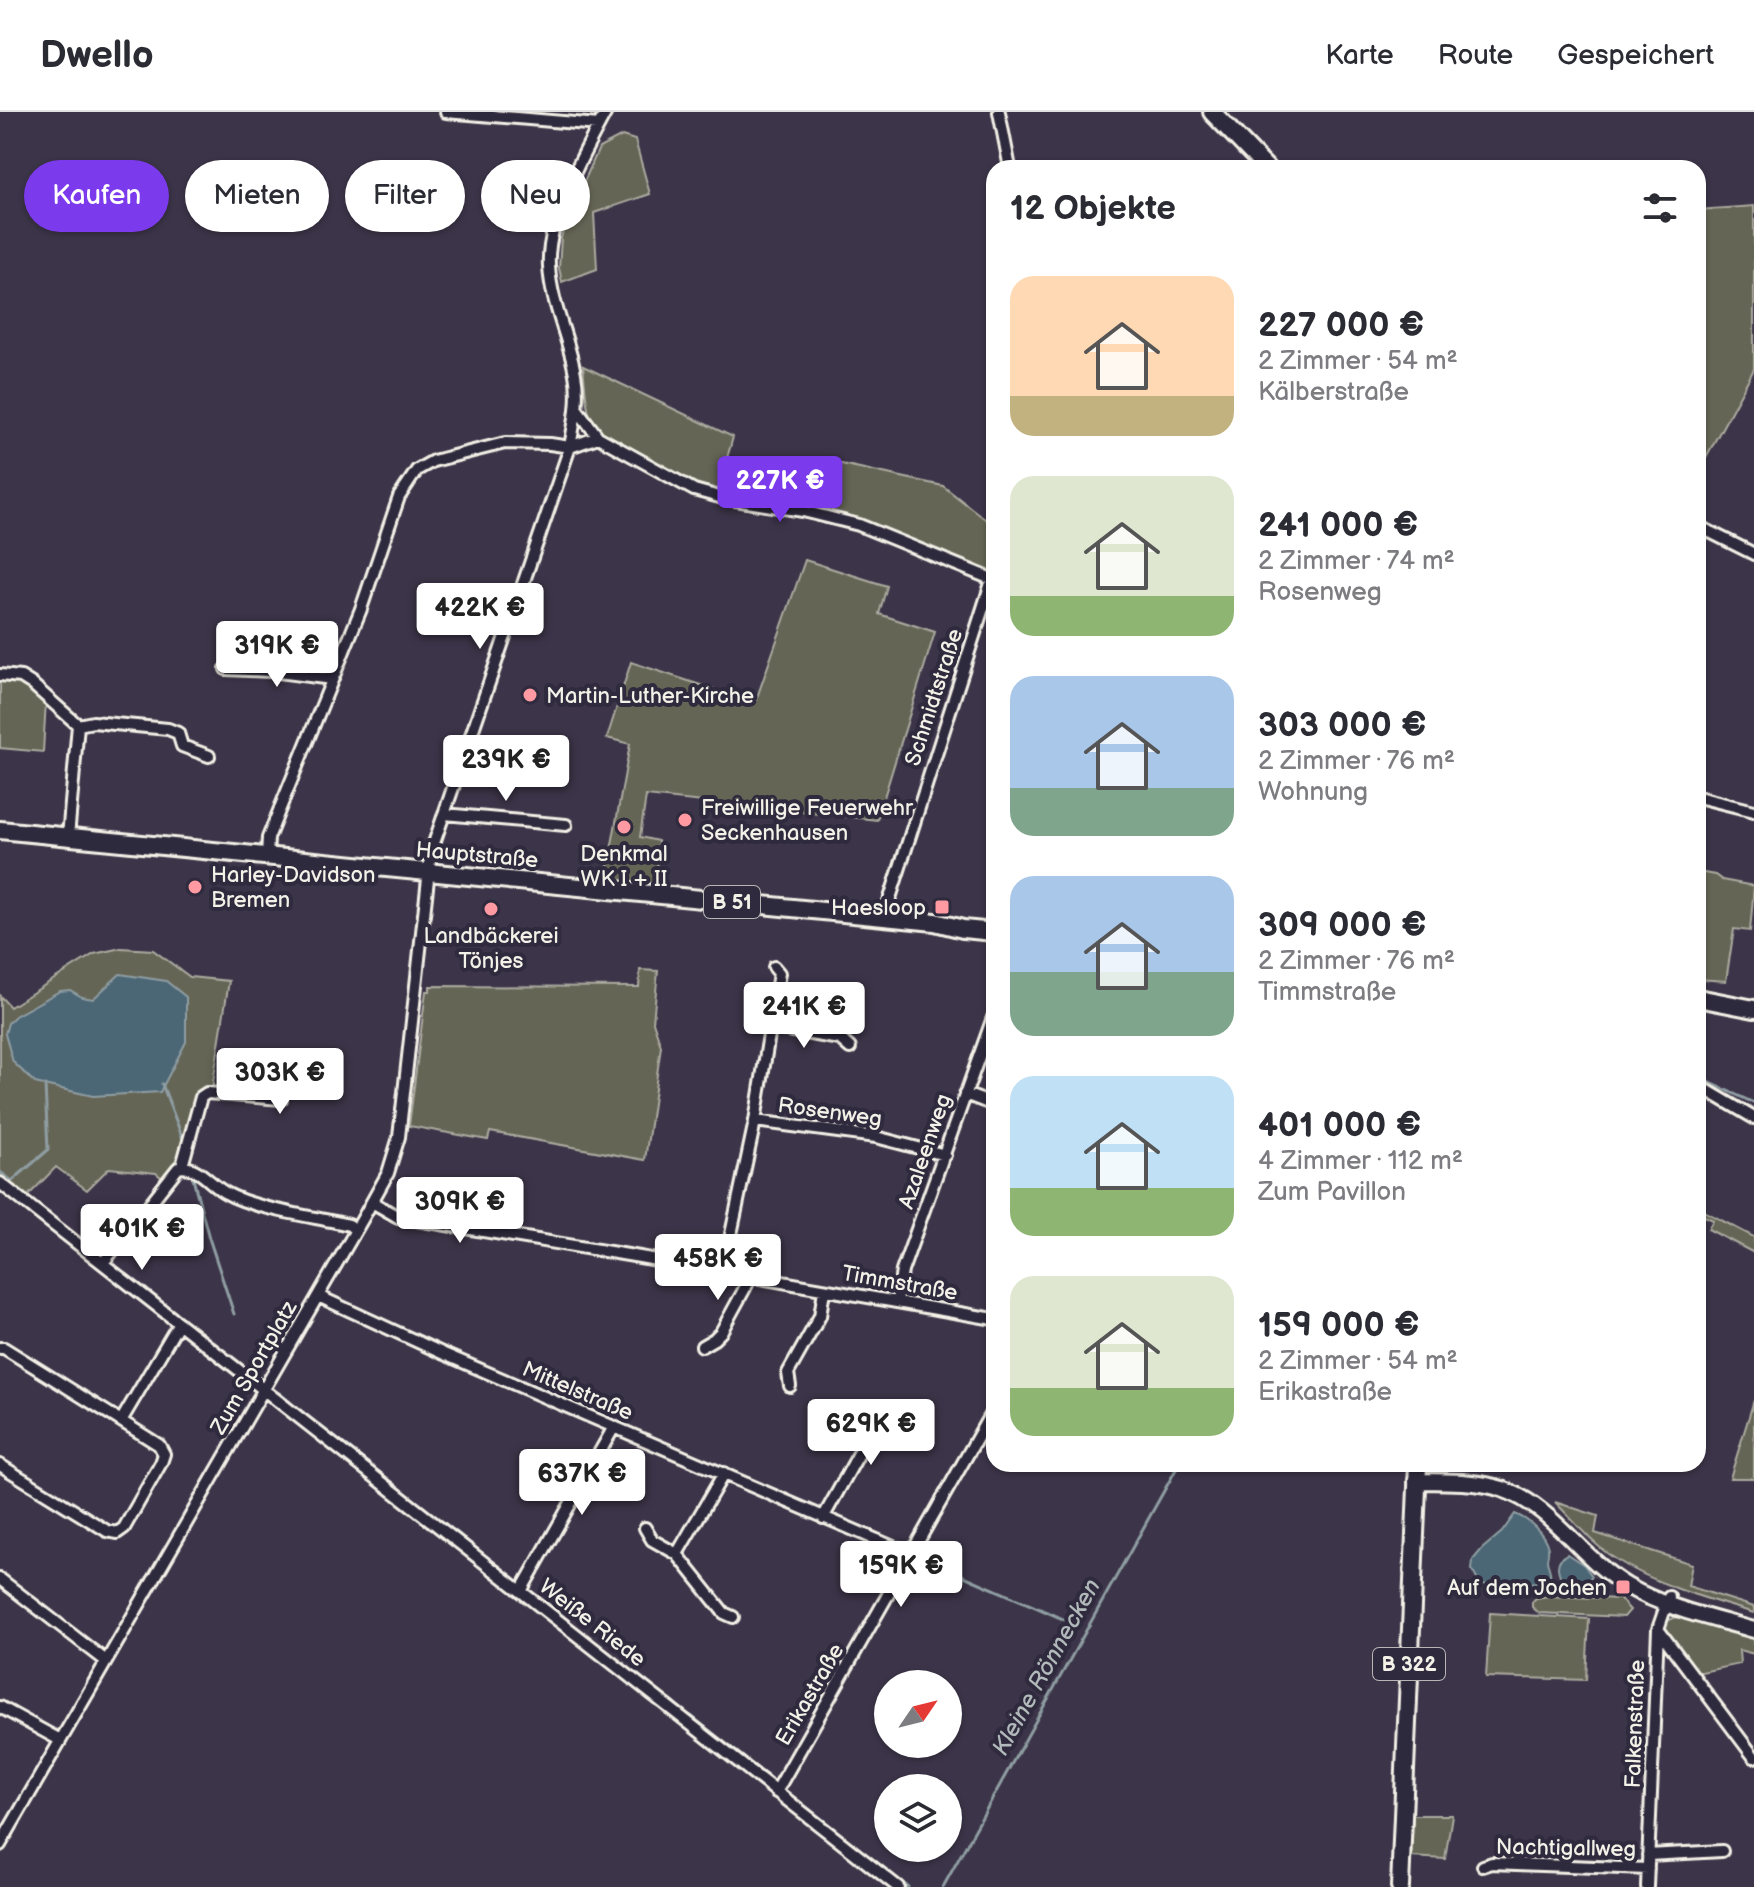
<!DOCTYPE html>
<html lang="de">
<meta charset="utf-8">
<style>
:root{--surface:#fff;--page:#f7f7f7;--text:#2b2b33;--muted:#7c7c81;--line:#e1e1e2;--accent:#7c3aed}
body{margin:0;font-family:"Balsamiq Sans",sans-serif;background:var(--page);color:var(--text);height:100vh;display:flex;flex-direction:column;font-size:30px;white-space:nowrap}
*{box-sizing:border-box;margin:0}
p{font-size:26px;color:var(--muted)}
.icon{flex:none;width:44px;height:44px;fill:none;stroke:currentColor;stroke-width:2;stroke-linecap:round;stroke-linejoin:round}
.map{position:relative;flex:1;overflow:hidden}
.side{position:absolute;left:986px;top:48px;width:720px;height:1312px;display:flex;flex-direction:column;background:var(--surface);border-radius:24px;box-shadow:0 2px 6px #0004}
.side>*{flex:none}
.guide{position:absolute;left:24px;top:48px;width:760px;height:72px;display:flex;gap:16px}
.needle{width:52px;rotate:55deg}
.fabs{position:absolute;left:874px;top:1558px;display:grid;gap:16px}
.fabs a{display:grid;place-items:center;width:88px;height:88px;border-radius:50%;background:var(--surface);box-shadow:0 2px 6px #0004;font-size:40px}
.price{position:absolute;translate:-50% -68px;padding:0 18px;border-radius:8px;background:#fff;color:#222;font-size:26px;line-height:52px;filter:drop-shadow(0 2px 4px #0008)}
.price::after{content:'';position:absolute;left:50%;top:48px;width:24px;height:18px;margin-left:-12px;background:inherit;clip-path:polygon(0 0,100% 0,50% 100%)}
.price.active{background:var(--accent);color:#fff}
ul{padding:0;list-style:none}
li{display:flex;align-items:center;gap:24px;height:200px;padding:0 24px}
li span{display:grid;place-items:center;flex:none;width:224px;height:160px;border-radius:24px;color:#555}
li>.icon{margin-inline-start:auto}
span .icon{width:96px;height:96px;fill:#fffc;stroke-width:1}
li b{font-size:34px}
h2{display:flex;justify-content:space-between;align-items:center;height:96px;padding:0 24px;font-size:34px}
.tag{padding:0 28px;border-radius:36px;background:var(--surface);box-shadow:0 2px 6px #0004;font-size:28px;line-height:72px}
.tag.active{background:var(--accent);color:#fff}
header{display:flex;align-items:center;gap:48px;box-sizing:border-box;height:112px;padding:0 40px;background:var(--surface);border-bottom:2px solid var(--line)}
header strong{font-size:38px}
nav{display:flex;gap:44px;margin-inline-start:auto;font-size:28px}
.map>svg:first-child{display:block}
.green{fill:#656557;stroke:#acaba0;stroke-width:2}
.water{fill:#4c6675;stroke:#8f9ea3;stroke-width:2}
.lines{fill:none;stroke-linecap:round;stroke-linejoin:round}
.stream{stroke:#8f9ea3;stroke-width:3}
.street-casing{stroke:#f4f1e8;stroke-width:16}
.secondary-casing{stroke:#f4f1e8;stroke-width:20}
.primary-casing{stroke:#f4f1e8;stroke-width:22}
.street{stroke:#2f2a3d;stroke-width:10}
.secondary{stroke:#2f2a3d;stroke-width:14}
.primary{stroke:#2f2a3d;stroke-width:16}
.poi-dot{fill:#ff9aa2;stroke:#2f2a3d;stroke-width:3}
.labels{text-anchor:middle;stroke-width:8;stroke-linejoin:round;paint-order:stroke}
.shield{fill:#2f2a3d;stroke:#b9b5b5;stroke-width:2}
.shield-label{font-size:20px;font-weight:bold;fill:#f4f1e8}
.poi-label{font-size:22px;fill:#f4f1e8;stroke:#2f2a3d;text-anchor:start}
.street-label{font-size:22px;fill:#f4f1e8;stroke:#2f2a3d}
.water-label{font-size:24px;font-style:italic;fill:#b1b9ba;stroke:#2f2a3d}
</style>
<header>
<strong>Dwello</strong>
<nav><a>Karte</a><a>Route</a><a>Gespeichert</a></nav>
</header>
<div class="map">
<svg width="1754" height="1775" viewBox="0 0 1754 1775">
<rect width="100%" height="100%" fill="#3c3448"/>
<filter id="ink" filterUnits="userSpaceOnUse"><feTurbulence type="fractalNoise" baseFrequency=".0125" numOctaves="2"/><feDisplacementMap in="SourceGraphic" scale="16" xChannelSelector="R" yChannelSelector="G"/><feConvolveMatrix kernelMatrix="1 2 1 2 8 2 1 2 1" color-interpolation-filters="sRGB"/></filter>
<g filter="url(#ink)">
<path class="green" d="M622,24L635,28L650,82L594,101L597,157L562,170L559,156L561,126L565,112L599,36Z
M1754,94V257L1698,360V98Z
M583,254L733,325L717,381C689,371 601,332 590,304C585,289 585,270 583,254Z
M832,350L943,374L994,414V464L890,419L823,398Z
M805,448L887,474L879,502L935,520L877,708L646,684L640,725L658,729L657,772L606,766L630,632L607,626L631,550L755,591Z
M0,567L22,568L46,588L43,640L0,636Z
M1698,760L1715,763L1722,768L1754,774L1750,819L1734,817L1726,869L1698,867Z
M121,836L153,838L190,865L229,869L212,977H201L195,989L182,1042L162,1066L156,1061L109,1056L87,1078L56,1055L27,1085L0,1064V884L10,895L94,842Z
M640,858L658,859L653,910L661,934L645,1048L490,1020L488,1028L409,1014L426,879H430V874L639,875Z
M1698,1096L1754,1125V1141L1708,1117L1713,1108L1698,1101Z
M1754,1288V1366H1730Z
M1555,1390L1598,1404L1595,1421L1692,1452L1688,1474L1754,1495V1501C1707,1487 1656,1473 1614,1446C1592,1432 1574,1409 1555,1390Z
M1548,1484L1620,1487L1630,1498L1624,1505L1539,1501L1532,1495V1490L1536,1486Z
M1490,1501L1589,1507L1586,1568L1486,1565Z
M1678,1504L1754,1521V1542L1739,1538L1740,1552L1697,1561L1665,1518H1667L1663,1511Z
M1413,1703H1452L1445,1747L1411,1745Z"/>
<path class="water" d="M120,862L166,869L186,885V930L160,980L93,984L35,971L13,950L5,922L8,911L15,904L60,879L70,878L82,885L93,887Z
M1515,1402C1528,1407 1545,1421 1548,1436C1549,1441 1547,1444 1547,1449C1549,1458 1552,1460 1549,1469L1490,1475L1478,1469L1472,1458L1473,1448L1482,1437L1502,1420Z
M1567,1442L1584,1453L1592,1464C1583,1473 1576,1474 1564,1472C1558,1461 1553,1449 1567,1442Z"/>
<g class="lines">
<path class="stream" d="M1698,965L1754,991
M162,972L183,1027
M0,1060L12,1069L48,1038L45,973
M192,1063L209,1126L234,1202
M279,1281L290,1290
M300,1298L444,1411
M456,1420L477,1437
M918,1444L1079,1514
M499,1454L518,1469
M529,1478L660,1581
M670,1588L685,1600
M691,1604L776,1671
M786,1679L908,1775
M943,1775L1179,1352"/>
<defs>
<path id="street" d="M446,0L599,13
M999,0L1010,56
M577,297L598,325
M1698,414L1754,442
M226,557L271,559L332,567
M0,563L21,565L32,572L78,613
M78,613L93,610L168,617L178,621L182,634L209,644
M1698,685L1754,699
M444,702L566,713
M68,725L78,613
M267,744L268,726L361,497L399,385L417,358L433,349L505,331L550,332L570,335L598,325L694,378L723,386L803,399L859,413L994,468
M884,805L992,468
M769,915L840,927L850,936
M1698,973L1754,1006
M965,982L994,993
M755,1009L876,1025L945,1043
M182,1054L201,985L207,981L281,987L283,965L261,964L259,985
M0,1071L898,1775
M372,1090L398,1105L634,1144L994,1207
M103,1151L178,1056C197,1051 210,1073 226,1081C254,1097 316,1105 349,1113L356,1118
M723,1160L755,1009L779,861L774,855
M318,1184L444,1242L912,1443
M897,1190L902,1159L994,903
M702,1234L714,1227L721,1220L751,1165
M0,1236H4L121,1309L179,1211
M790,1274L788,1261L820,1204L824,1178
M0,1353L107,1419L117,1421L124,1416L161,1351L164,1342L159,1333L121,1309
M823,1406L877,1309L876,1295
M645,1416L652,1428L677,1442L724,1361
M677,1442L724,1501L733,1505
M0,1467L106,1549
M521,1479L614,1315
M1658,1517L1754,1645
M0,1595L60,1628
M776,1680L994,1296
M0,1733L363,1106L388,1061L399,1025L431,740L570,335C574,311 580,287 575,262C569,226 551,192 549,154C546,109 584,40 606,0
M1648,1743L1722,1739
M1483,1754L1492,1751L1648,1757
M1647,1775L1658,1517L1669,1485"/>
<path id="secondary" d="M1416,1369C1444,1370 1475,1368 1502,1377C1553,1394 1581,1447 1627,1474C1665,1496 1712,1506 1754,1518"/>
<path id="primary" d="M1212,0L1266,56
M0,718L935,810L963,817L994,820
M1698,886L1754,897
M1400,1775L1418,1352"/>
</defs>
<use href="#street" class="street-casing"/>
<use href="#secondary" class="secondary-casing"/>
<use href="#primary" class="primary-casing"/>
<use href="#street" class="street"/>
<use href="#secondary" class="secondary"/>
<use href="#primary" class="primary"/>
</g>
</g>
<g class="poi-dot">
<circle cx="530" cy="583" r="8"/>
<circle cx="685" cy="708" r="8"/>
<circle cx="624" cy="715" r="8"/>
<circle cx="195" cy="775" r="8"/>
<rect x="934" y="787" width="16" height="16" rx="4"/>
<circle cx="491" cy="797" r="8"/>
<rect x="1615" y="1467" width="16" height="16" rx="4"/>
</g>
<g class="labels">
<g class="shield">
<rect x="704" y="774" width="56" height="32" rx="6"/>
<rect x="1373" y="1536" width="72" height="32" rx="6"/>
</g>
<g class="shield-label">
<text x="732" y="797">B 51</text>
<text x="1409" y="1559">B 322</text>
</g>
<g class="poi-label">
<text x="546" y="591">Martin-Luther-Kirche</text>
<text x="701" y="703">Freiwillige Feuerwehr<tspan x="701" dy="25">Seckenhausen</tspan></text>
<text x="624" y="749" text-anchor="middle">Denkmal<tspan x="624" dy="25">WK I + II</tspan></text>
<text x="211" y="770">Harley-Davidson<tspan x="211" dy="25">Bremen</tspan></text>
<text x="926" y="803" text-anchor="end">Haesloop</text>
<text x="491" y="831" text-anchor="middle">Landbäckerei<tspan x="491" dy="25">Tönjes</tspan></text>
<text x="1607" y="1483" text-anchor="end">Auf dem Jochen</text>
</g>
<g class="street-label">
<text transform="translate(933 585) rotate(-72)" y="8">Schmidtstraße</text>
<text transform="translate(477 742) rotate(5)" y="8">Hauptstraße</text>
<text transform="translate(830 999) rotate(8)" y="8">Rosenweg</text>
<text transform="translate(924 1039) rotate(-71)" y="8">Azaleenweg</text>
<text transform="translate(900 1170) rotate(10)" y="8">Timmstraße</text>
<text transform="translate(253 1255) rotate(-60)" y="8">Zum Sportplatz</text>
<text transform="translate(578 1278) rotate(23)" y="8">Mittelstraße</text>
<text transform="translate(593 1510) rotate(38)" y="8">Weiße Riede</text>
<text transform="translate(809 1582) rotate(-60)" y="8">Erikastraße</text>
<text transform="translate(1634 1612) rotate(-88)" y="8">Falkenstraße</text>
<text transform="translate(1566 1735) rotate(1)" y="8">Nachtigallweg</text>
</g>
<g class="water-label">
<text transform="translate(1046 1555) rotate(-61)" y="8">Kleine Rönnecken</text>
</g>
</g>
</svg>
<div class="fabs">
<a><svg class="needle" viewBox="-14 -14 28 28"><path d="M0-13l5 13h-10z" fill="#e53935"/><path d="M0 13l5-13h-10z" fill="#7c7c81"/></svg></a>
<a><svg class="icon" aria-label="layers" viewBox="0 0 24 24"><path d="M12 4l9 5-9 5-9-5zM3 14l9 5 9-5"/></svg></a>
</div>
<b class="price active" style="left:780px;top:412px">227K €</b>
<b class="price" style="left:480px;top:539px">422K €</b>
<b class="price" style="left:277px;top:577px">319K €</b>
<b class="price" style="left:506px;top:691px">239K €</b>
<b class="price" style="left:804px;top:938px">241K €</b>
<b class="price" style="left:280px;top:1004px">303K €</b>
<b class="price" style="left:460px;top:1133px">309K €</b>
<b class="price" style="left:142px;top:1160px">401K €</b>
<b class="price" style="left:718px;top:1190px">458K €</b>
<b class="price" style="left:871px;top:1355px">629K €</b>
<b class="price" style="left:582px;top:1405px">637K €</b>
<b class="price" style="left:901px;top:1497px">159K €</b>
<div class="guide">
<a class="tag active">Kaufen</a>
<a class="tag">Mieten</a>
<a class="tag">Filter</a>
<a class="tag">Neu</a>
</div>
<section class="side">
<h2>12 Objekte<svg class="icon" aria-label="filters" viewBox="0 0 24 24"><path d="M4 7h16M4 17h16"/><circle cx="9" cy="7" r="2"/><circle cx="15" cy="17" r="2"/></svg></h2>
<ul>
<li><span style="background:linear-gradient(#ffd9b3 75%,#c2b280 0)"><svg class="icon" aria-label="home" viewBox="0 0 24 24"><path d="M3 11l9-7 9 7M6 9v11h12V9"/></svg></span><div><b>227 000 €</b><p>2 Zimmer · 54 m²</p><p>Kälberstraße</p></div></li>
<li><span style="background:linear-gradient(#dfe7d0 75%,#8fb573 0)"><svg class="icon" aria-label="home" viewBox="0 0 24 24"><path d="M3 11l9-7 9 7M6 9v11h12V9"/></svg></span><div><b>241 000 €</b><p>2 Zimmer · 74 m²</p><p>Rosenweg</p></div></li>
<li><span style="background:linear-gradient(#a9c7e8 70%,#7fa58c 0)"><svg class="icon" aria-label="home" viewBox="0 0 24 24"><path d="M3 11l9-7 9 7M6 9v11h12V9"/></svg></span><div><b>303 000 €</b><p>2 Zimmer · 76 m²</p><p>Wohnung</p></div></li>
<li><span style="background:linear-gradient(#a9c7e8 60%,#7fa58c 0)"><svg class="icon" aria-label="home" viewBox="0 0 24 24"><path d="M3 11l9-7 9 7M6 9v11h12V9"/></svg></span><div><b>309 000 €</b><p>2 Zimmer · 76 m²</p><p>Timmstraße</p></div></li>
<li><span style="background:linear-gradient(#bfe0f5 70%,#8fb573 0)"><svg class="icon" aria-label="home" viewBox="0 0 24 24"><path d="M3 11l9-7 9 7M6 9v11h12V9"/></svg></span><div><b>401 000 €</b><p>4 Zimmer · 112 m²</p><p>Zum Pavillon</p></div></li>
<li><span style="background:linear-gradient(#dfe7d0 70%,#8fb573 0)"><svg class="icon" aria-label="home" viewBox="0 0 24 24"><path d="M3 11l9-7 9 7M6 9v11h12V9"/></svg></span><div><b>159 000 €</b><p>2 Zimmer · 54 m²</p><p>Erikastraße</p></div></li>
</ul>
</section>
</div>
